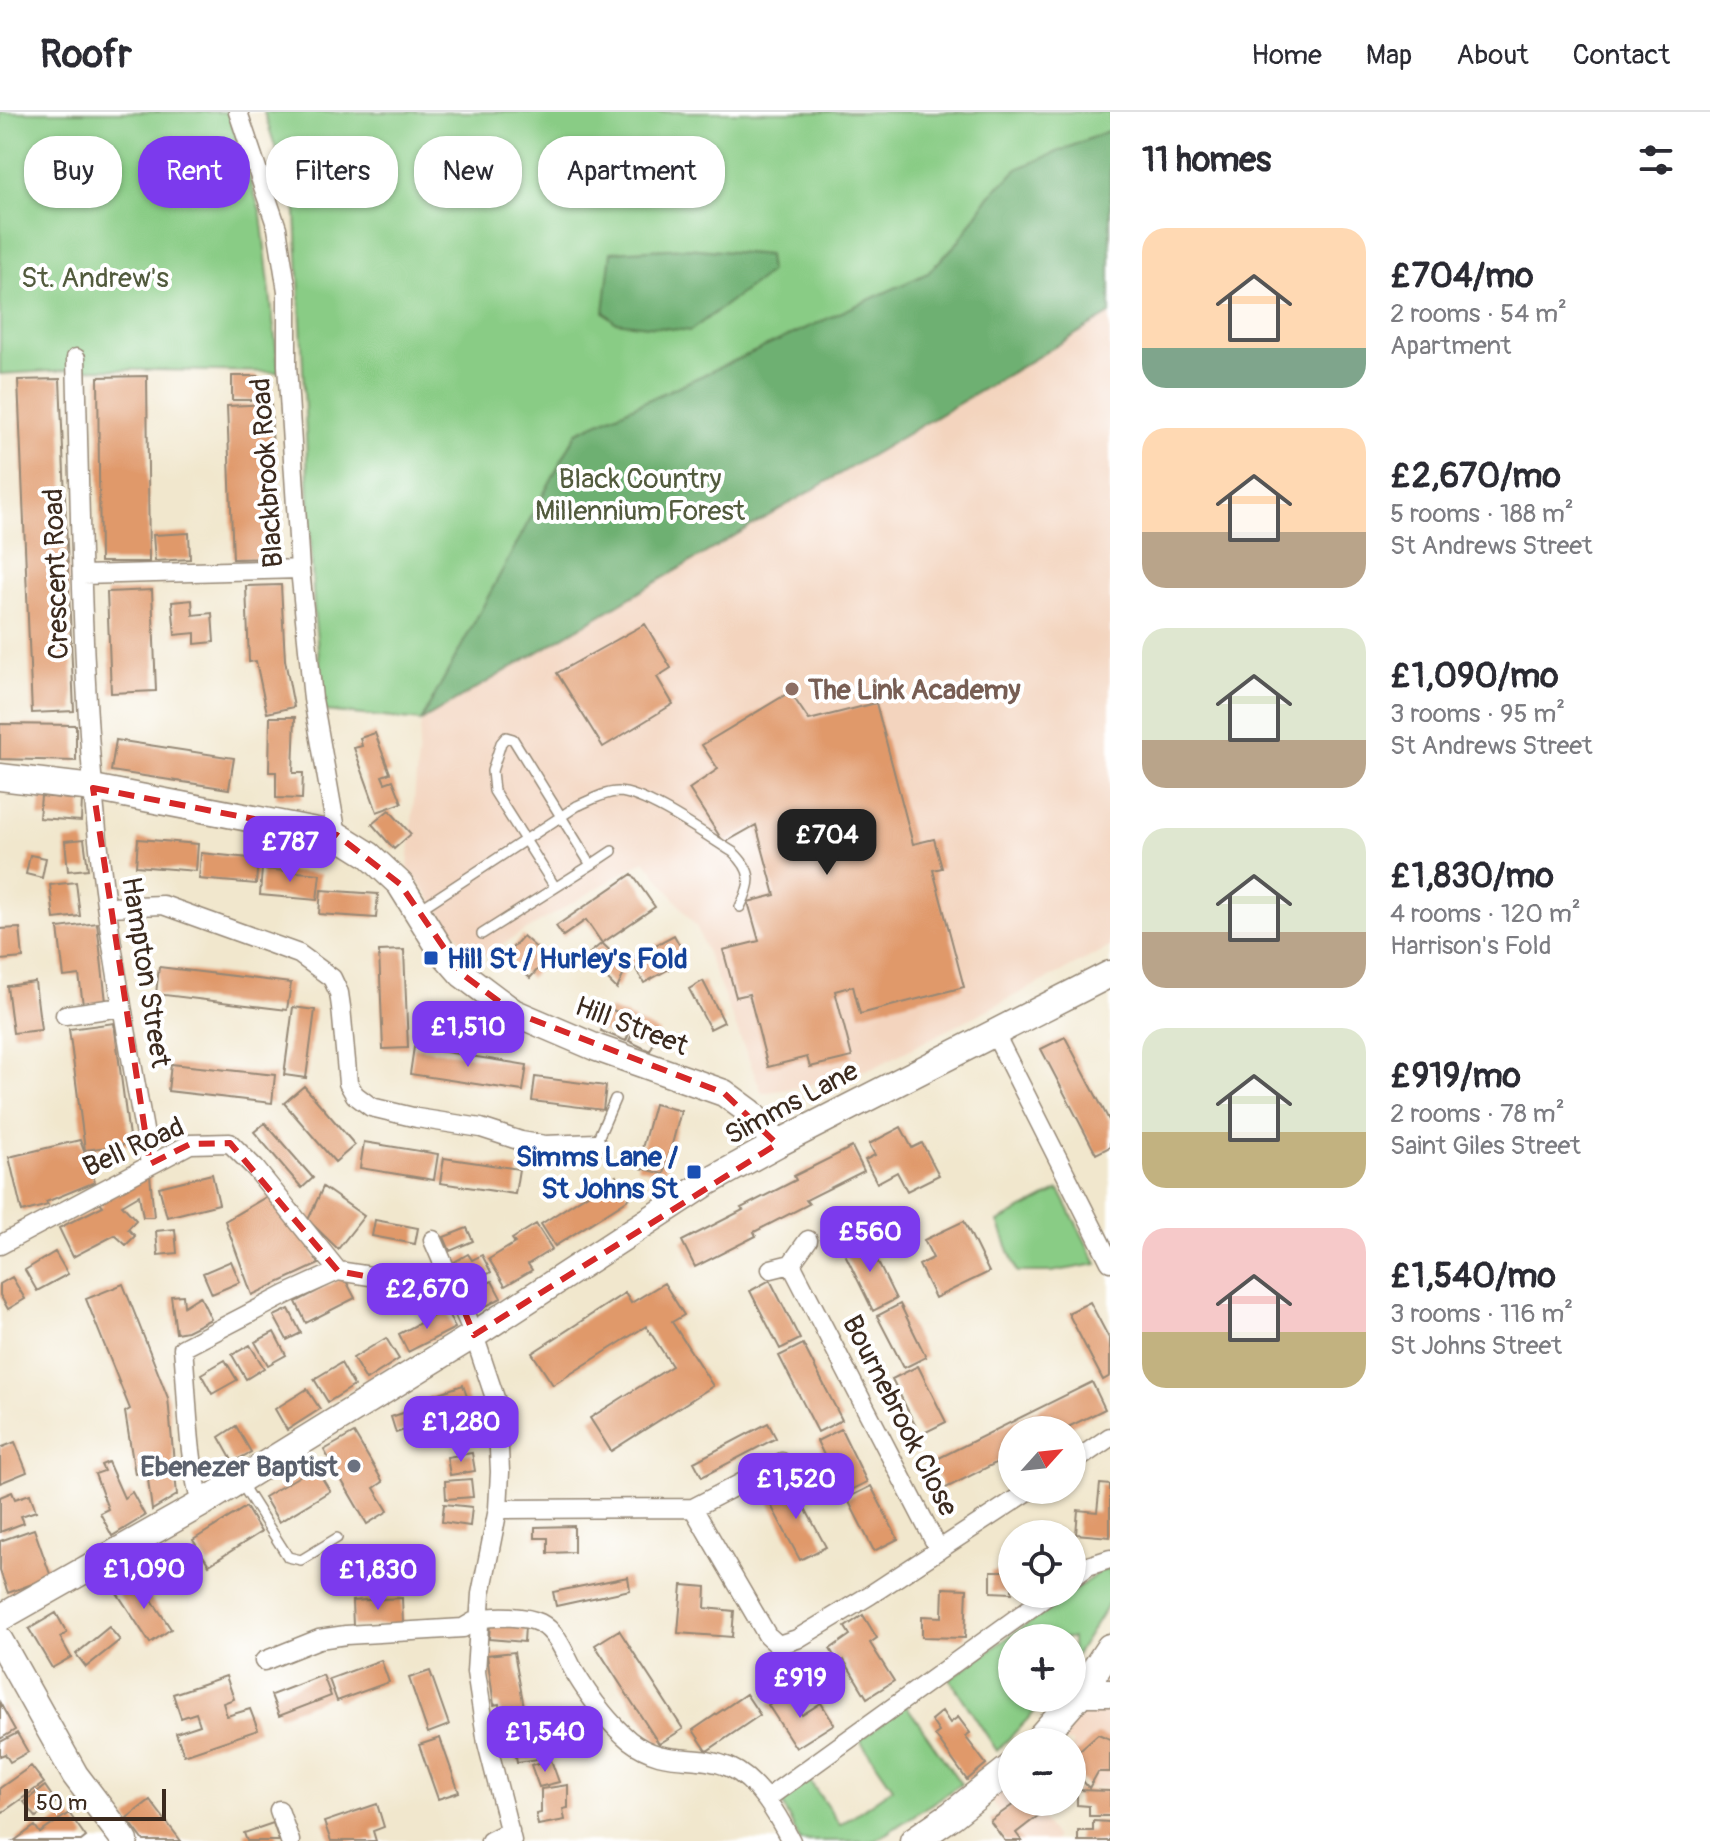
<!DOCTYPE html>
<meta charset="utf-8">
<style>
:root{--surface:#fff;--page:#f2f2f3;--text:#2b2b33;--muted:#7c7c81;--line:#e1e1e2;--accent:#7c3aed}
body{margin:0;font-family:Pangolin,sans-serif;background:var(--page);color:var(--text);height:100vh;display:flex;flex-direction:column;font-size:30px;white-space:nowrap}
*{box-sizing:border-box;margin:0}
p{font-size:26px;color:var(--muted)}
.icon{flex:none;width:44px;height:44px;fill:none;stroke:currentColor;stroke-width:2;stroke-linecap:round;stroke-linejoin:round}
.map{position:relative;flex:1;overflow:hidden}
.details{display:flex;flex-direction:column;background:var(--surface);width:600px}
.details>*{flex:none}
.guide{position:absolute;left:24px;top:24px;width:760px;height:72px;display:flex;gap:16px}
.needle{width:52px;rotate:63deg}
.controls{position:absolute;left:998px;top:1304px;display:grid;gap:16px}
.controls a{display:grid;place-items:center;width:88px;height:88px;border-radius:50%;background:var(--surface);box-shadow:0 2px 6px #0004;font-size:40px}
.scale{position:absolute;left:24px;bottom:20px;width:142px;box-sizing:border-box;padding-left:8px;border:4px solid #3b2a1e;border-top:0;font-size:22px;line-height:28px;white-space:nowrap;color:#3b2a1e;-webkit-text-stroke:6px #fff;paint-order:stroke}
.price{position:absolute;translate:-50% -68px;padding:0 18px;border-radius:16px;background:var(--accent);color:#fff;font-size:26px;line-height:52px;filter:drop-shadow(0 2px 4px #0008)}
.price::after{content:'';position:absolute;left:50%;top:48px;width:24px;height:18px;margin-left:-12px;background:inherit;clip-path:polygon(0 0,100% 0,50% 100%)}
.price.current{background:#222;color:#fff}
ul{padding:0;list-style:none}
li{display:flex;align-items:center;gap:24px;height:200px;padding:0 32px}
li span{display:grid;place-items:center;flex:none;width:224px;height:160px;border-radius:24px;color:#555}
li>.icon{margin-inline-start:auto}
span .icon{width:96px;height:96px;fill:#fffc;stroke-width:1}
li b{font-size:34px}
h2{display:flex;justify-content:space-between;align-items:center;height:96px;padding:0 32px;font-size:34px}
.tag{padding:0 28px;border-radius:32px;background:var(--surface);box-shadow:0 2px 6px #0004;font-size:28px;line-height:72px}
.tag.current{background:var(--accent);color:#fff}
header{display:flex;align-items:center;gap:48px;box-sizing:border-box;height:112px;padding:0 40px;background:var(--surface);border-bottom:2px solid var(--line)}
header strong{font-size:38px}
nav{display:flex;gap:44px;margin-inline-start:auto;font-size:28px}
main{display:flex;flex:1;min-height:0}
.map>svg:first-child{display:block}
.built{fill:#f3d4be}
.green{fill:#89cc85;stroke:#627b52;stroke-width:2}
.forest{fill:#6eb072;stroke:#546d48;stroke-width:2}
.building{fill:#e0996a}
.lines{fill:none;stroke-linecap:round;stroke-linejoin:round}
.lane-casing{stroke:#968876;stroke-width:12}
.street-casing{stroke:#968876;stroke-width:21}
.secondary-casing{stroke:#968876;stroke-width:29}
.primary-casing{stroke:#968876;stroke-width:31}
.lane{stroke:#fff;stroke-width:9}
.street{stroke:#fff;stroke-width:18}
.secondary{stroke:#fff;stroke-width:26}
.primary{stroke:#fff;stroke-width:28}
.marked{fill:none;stroke:#d62828;stroke-width:6;stroke-dasharray:16 10;stroke-linejoin:round}
.education-dot{fill:#8d6e63;stroke:#fff;stroke-width:3}
.transit-dot{fill:#1a4fb4;stroke:#fff;stroke-width:3}
.worship-dot{fill:#6b7280;stroke:#fff;stroke-width:3}
.labels{text-anchor:middle;stroke-width:8;stroke-linejoin:round;paint-order:stroke}
.park-label{font-size:28px;fill:#525b3d;stroke:#fff}
.street-label{font-size:28px;fill:#3b2a1e;stroke:#fff}
.education-label{font-size:28px;font-weight:bold;fill:#785e54;stroke:#fff;text-anchor:start}
.transit-label{font-size:28px;font-weight:bold;fill:#164399;stroke:#fff;text-anchor:start}
.worship-label{font-size:28px;font-weight:bold;fill:#5b616d;stroke:#fff;text-anchor:end}
</style>
<header>
<strong>Roofr</strong>
<nav><a>Home</a><a>Map</a><a>About</a><a>Contact</a></nav>
</header>
<main>
<div class="map">
<svg width="1110" height="1729" viewBox="0 0 1110 1729">
<rect width="100%" height="100%" fill="#fff"/>
<filter id="ink" filterUnits="userSpaceOnUse"><feTurbulence type="fractalNoise" baseFrequency=".0125" numOctaves="2"/><feDisplacementMap in="SourceGraphic" scale="16" xChannelSelector="R" yChannelSelector="G"/><feConvolveMatrix kernelMatrix="1 2 1 2 8 2 1 2 1" color-interpolation-filters="sRGB"/></filter>
<filter id="wash" filterUnits="userSpaceOnUse"><feTurbulence type="fractalNoise" baseFrequency=".006" numOctaves="4" result="noise"/><feDisplacementMap in="SourceGraphic" scale="32" xChannelSelector="R" yChannelSelector="G"/><feGaussianBlur stdDeviation="1.8" result="paint"/><feColorMatrix in="noise" values="0 0 0 0 0 0 0 0 0 0 0 0 0 0 0 0 0 1.4 0 .05"/><feComposite in="paint" operator="in"/></filter>
<g filter="url(#wash)">
<rect width="100%" height="100%" fill="#f1e7cd"/>
<path class="built" d="M1110,202V835L873,956L796,976L762,981L697,816L645,748L476,848L408,756L421,609Z
M1110,1536V1675L1089,1676L1072,1657V1630H1049Z
M1012,1669V1690H1029L1056,1726L1054,1729H1022L983,1679Z"/>
<path class="green" d="M0,0H228L261,102L279,260L89,257L0,262Z
M264,0H1110V202L421,609L325,599L314,501L296,100Z
M1059,1078L1097,1152L1051,1160H1017L998,1110Z
M1110,1457V1489L1072,1550V1526H1012V1586H1048L997,1639L950,1567L1101,1459Z
M906,1593L961,1672L875,1729H800L783,1694L786,1685L809,1668L840,1713L893,1676L860,1628Z"/>
<path class="forest" d="M1110,18V202L421,609L577,320L928,161L959,129L989,84L1019,56Z
M686,136L768,143L770,160L690,219L615,210L604,200L611,140Z"/>
<g id="blocks">
<path class="building" d="M147,264L149,450H100L98,265Z
M232,264H258V288H232Z
M60,267L74,599L32,601L18,268Z
M271,292L277,446L233,447L227,294Z
M189,421L190,447L155,449L153,423Z
M281,473L285,548L294,595L267,601L256,549L249,550L246,474Z
M152,478L156,579L111,581L107,480Z
M192,488L193,503L212,501L214,530L195,532V521L175,523L172,490Z
M645,512L671,556L657,565L673,592L603,635L557,561Z
M790,580L809,608L876,591L913,732L934,727L942,756L933,758L964,875L860,902L853,874L835,879L852,945L810,955L807,945L768,955L749,882L736,885L723,838L759,829L748,790L775,783L756,713L724,731L689,677L718,657L702,633Z
M270,605H295L293,661H303L302,687L276,686V660H269Z
M0,612L76,613V649L0,647Z
M375,621L390,661L382,664L385,671L393,668L402,691L377,700L354,636L362,634L360,626Z
M116,628L234,646L229,677L111,659Z
M41,684L82,688L81,709L39,706Z
M389,698L411,722L394,737L372,712Z
M84,727L88,757L68,759L65,729Z
M138,727L198,732L196,759L136,754Z
M201,741L258,747L256,772L199,767Z
M30,743L46,746L42,766L26,762Z
M262,757L320,762L317,788L260,783Z
M632,762L655,795L602,831L586,808L563,824L556,814Z
M76,770L80,804L54,807L50,773Z
M321,778L378,782L376,806L319,802Z
M97,811L106,890L83,893L79,863L64,865L58,816Z
M20,816L23,846L0,848V817Z
M674,823L687,847L644,871L630,847Z
M523,824L548,846L530,866L505,844Z
M602,831L627,855L617,877L585,845Z
M404,838L408,936L383,937L379,839Z
M159,855L291,871L287,898L156,882Z
M703,869L724,910L710,917L689,877Z
M35,870L41,918L13,921L7,874Z
M293,895L315,898L306,966L284,963Z
M610,897L635,907L626,929L601,919Z
M638,910L659,920L650,939L629,929Z
M114,911L130,1032L85,1038L69,917Z
M1065,925L1110,1010V1035L1096,1042L1041,937Z
M414,935L527,953L523,979L410,962Z
M171,952L275,963L272,991L168,979Z
M535,965L606,974L603,998L532,989Z
M304,974L355,1033L335,1050L284,991Z
M654,992L681,999L664,1062L637,1055Z
M265,1011L313,1066L302,1076L254,1020Z
M901,1015L912,1036L922,1031L939,1063L907,1079L897,1060L877,1071L865,1048L875,1043L869,1032Z
M80,1028L95,1070L46,1090L48,1093L22,1100L9,1045Z
M364,1030L438,1042L434,1068L360,1056Z
M852,1035L864,1059L806,1088L809,1092L754,1120L756,1124L695,1155L682,1129L743,1098L741,1096L796,1068L794,1064Z
M444,1046L519,1057L515,1082L440,1071Z
M212,1062L219,1092L167,1105L159,1075Z
M150,1063L154,1105H143L139,1083L122,1093L136,1108L128,1117L135,1124L126,1133L115,1123L73,1145L59,1116L103,1094L100,1090Z
M616,1064L630,1086L555,1134L541,1112Z
M323,1075L364,1104L338,1137L308,1108Z
M271,1082L309,1133L319,1152L252,1183L225,1109Z
M375,1108L418,1116L415,1132L372,1124Z
M964,1109L989,1160L935,1186L919,1153L933,1146L924,1128Z
M536,1112L552,1137L528,1152L532,1158L505,1174L489,1147L515,1131L512,1127Z
M467,1116L473,1129L450,1139L444,1125Z
M175,1117L177,1141L158,1143L156,1119Z
M866,1126L896,1187L873,1199L843,1138Z
M55,1140L68,1162L37,1179L25,1158Z
M468,1142L472,1148L482,1143L491,1160L479,1167L482,1174L492,1169L501,1186L481,1197L454,1150Z
M231,1149L240,1170L212,1182L203,1161Z
M12,1165L25,1187L8,1197L0,1183V1172Z
M344,1165L355,1186L306,1211L296,1190Z
M770,1168L800,1227L780,1237L750,1179Z
M664,1171L684,1203L672,1210L713,1274L611,1339L590,1306L672,1254L646,1214L553,1273L532,1241L625,1181L631,1191Z
M123,1172L168,1286L177,1383L152,1398L147,1360L135,1362L125,1300L130,1297L86,1187Z
M183,1183L184,1194L200,1184L211,1207L187,1219L176,1221L171,1184Z
M1090,1190L1110,1228V1264L1103,1268L1068,1201Z
M900,1192L926,1245L904,1256L877,1204Z
M289,1197L301,1221L287,1228L274,1204Z
M446,1197L455,1216L408,1240L399,1222Z
M274,1220L286,1243L268,1253L255,1230Z
M386,1226L399,1247L366,1268L353,1246Z
M803,1232L842,1308L818,1320L779,1244Z
M250,1233L264,1256L246,1267L232,1243Z
M225,1248L237,1268L212,1282L201,1262Z
M341,1251L354,1274L328,1290L314,1267Z
M918,1254L946,1310L920,1323L892,1267Z
M1092,1270L1105,1297L1062,1318H1012V1343L944,1377L931,1350Z
M463,1273L473,1302L457,1307L453,1294L444,1297L448,1311L432,1316L428,1305L421,1307L427,1324L408,1330L404,1318L396,1321L391,1305L418,1296L415,1289Z
M307,1277L320,1297L287,1318L275,1297Z
M768,1311L776,1326L702,1365L694,1350Z
M236,1314L251,1340L233,1350L219,1325Z
M841,1317L867,1370L843,1382L817,1329Z
M354,1321L383,1370L374,1376L388,1399L367,1412L324,1338Z
M15,1330L27,1360L0,1371V1336Z
M472,1341L475,1359L450,1363L447,1345Z
M108,1350L124,1386L132,1380L145,1404L112,1424L100,1401L108,1397L95,1362L104,1359L101,1353Z
M315,1355L330,1379L279,1410L264,1385Z
M471,1367L473,1385L446,1387L445,1369Z
M791,1370L826,1435L800,1448L766,1384Z
M1100,1372L1110,1373V1425L1076,1422L1078,1398L1097,1400Z
M871,1374L898,1427L874,1439L847,1386Z
M12,1380L15,1387L30,1382L36,1399L21,1404L24,1411L0,1420V1385Z
M444,1392L472,1395L470,1414L442,1410Z
M246,1395L261,1420L209,1453L193,1428Z
M574,1414V1440L548,1441V1426H535V1415Z
M34,1417L51,1465L8,1481L0,1459V1429Z
M991,1459H1012V1481L991,1480Z
M628,1465L630,1478L556,1494L553,1480Z
M138,1467L171,1517L150,1531L117,1481Z
M682,1473L706,1475L705,1496L734,1499L732,1525L678,1521Z
M943,1476L967,1477L965,1526L922,1525V1504L942,1505Z
M402,1486L403,1512L353,1514L352,1489Z
M56,1501L67,1521L60,1525L71,1545L52,1556L29,1517Z
M863,1503L877,1526L870,1531L894,1569L867,1586L844,1548L839,1552L830,1537L850,1523L845,1515Z
M490,1512L525,1514L524,1530L489,1527Z
M109,1515L120,1528L86,1555L76,1542Z
M619,1518L683,1617L659,1632L595,1533Z
M514,1540L528,1617L503,1621L499,1592L494,1593L487,1543Z
M381,1548L389,1570L337,1589L329,1567Z
M430,1559L449,1613L428,1621L409,1566Z
M323,1563L331,1584L279,1604L271,1583Z
M226,1564L234,1587L223,1591L227,1604L250,1597L258,1618L184,1643L176,1621L200,1613L196,1601L181,1606L173,1582Z
M788,1580L802,1603L821,1591L834,1612L796,1636L768,1593Z
M746,1582L760,1603L707,1639L693,1618Z
M0,1591L15,1618L0,1627Z
M942,1599L950,1611L958,1605L970,1621L965,1624L986,1652L967,1668L935,1623L939,1620L931,1608Z
M534,1619L538,1647L517,1650L512,1623Z
M17,1621L28,1640L10,1650L5,1642L0,1644V1630Z
M1098,1622L1110,1627V1660H1098L1089,1676L1072,1657V1645Z
M440,1626L459,1680L438,1687L419,1633Z
M551,1648L559,1670L539,1675L531,1653Z
M31,1654L44,1671L3,1700L0,1697V1676Z
M568,1673V1696L563,1697L565,1708L538,1713L536,1702L541,1701V1677Z
M45,1674L56,1690L36,1705L24,1690Z
M1077,1678L1110,1679V1704H1089V1694L1077,1693Z
M150,1688L181,1729H144L127,1706Z
M1017,1690H1029L1039,1703L1016,1721L1022,1729H1005L990,1709Z
M377,1692L384,1715L373,1719L376,1729H331L324,1710Z
M69,1701L86,1725L81,1729H14L35,1714L40,1721Z
M1093,1709L1110,1710V1729H1078V1719H1093Z
M273,1711L279,1729H247L244,1721Z"/>
</g>
</g>
<g filter="url(#ink)">
<use href="#blocks" fill-opacity="0" stroke="#968876" stroke-width="2"/>
<g class="lines">
<defs>
<path id="lane" d="M591,753L612,739
M420,797L577,694C589,689 604,680 618,680C647,681 707,724 733,740C754,760 752,771 740,795
M482,822L591,753L513,627L506,625L501,631L492,659L494,679L555,775
M596,1031L615,987
M241,1371L288,1445L301,1448L337,1426"/>
<path id="street" d="M238,0L277,116L287,179V253L300,457L313,587L337,723
M76,246C80,389 81,533 93,675C103,802 128,927 150,1052
M82,463L300,457
M107,795L163,793L299,842L332,866L339,881L341,895L348,971L355,983L371,995L417,1006L481,1016L521,1029L545,1033L596,1031
M65,903L122,895
M995,922L1110,1150
M433,1128L474,1223L497,1292L500,1360L498,1397L481,1482L476,1560L487,1631L512,1729
M808,1128L791,1152L939,1438
M0,1133L190,1032L230,1031L255,1056L338,1159
M771,1157L791,1152
M1072,1351L1110,1325
M201,1392C187,1341 188,1289 183,1236L285,1183L338,1159L403,1169L457,1181
M693,1396L767,1523L778,1533L797,1527L870,1483L1030,1378
M498,1397L693,1396L782,1350
M1072,1466L1088,1454L1110,1447
M264,1549L319,1527L346,1523L463,1516C468,1513 474,1509 479,1507C496,1503 526,1504 540,1511C558,1520 566,1545 575,1561C589,1584 608,1610 629,1628C665,1656 694,1640 729,1655C758,1668 777,1702 791,1729
M766,1687L1050,1482
M279,1698L290,1729
M490,1729L510,1719"/>
<path id="secondary" d="M0,665L93,676L337,723L369,743L400,772L441,838L462,862L513,900L597,936L724,981L750,1000L777,1032
M0,1506L201,1392L474,1223L708,1070L777,1032L1110,862
M0,1529L75,1663L125,1729
M1080,1581H1110"/>
<path id="primary" d="M1037,1630L1080,1581L1110,1536
M914,1729L952,1703L1012,1655"/>
</defs>
<use href="#lane" class="lane-casing"/>
<use href="#street" class="street-casing"/>
<use href="#secondary" class="secondary-casing"/>
<use href="#primary" class="primary-casing"/>
<use href="#lane" class="lane"/>
<use href="#street" class="street"/>
<use href="#secondary" class="secondary"/>
<use href="#primary" class="primary"/>
</g>
</g>
<path class="marked" d="M93,676L337,723L400,772L462,862L513,900L724,981L777,1032L474,1223L457,1181L338,1159L230,1031L190,1032L150,1052Z"/>
<circle class="education-dot" cx="792" cy="577" r="8"/>
<g class="transit-dot">
<rect x="423" y="838" width="16" height="16" rx="4"/>
<rect x="686" y="1052" width="16" height="16" rx="4"/>
</g>
<circle class="worship-dot" cx="354" cy="1354" r="8"/>
<g class="labels">
<g class="park-label">
<text x="95" y="175">St. Andrew's</text>
<text x="640" y="376">Black Country<tspan x="640" dy="32">Millennium Forest</tspan></text>
</g>
<g class="street-label">
<text transform="translate(266 361) rotate(-94)" y="10">Blackbrook Road</text>
<text transform="translate(55 462) rotate(-92)" y="10">Crescent Road</text>
<text transform="translate(147 860) rotate(81)" y="10">Hampton Street</text>
<text transform="translate(632 913) rotate(21)" y="10">Hill Street</text>
<text transform="translate(791 990) rotate(-28)" y="10">Simms Lane</text>
<text transform="translate(133 1034) rotate(-24)" y="10">Bell Road</text>
<text transform="translate(901 1303) rotate(63)" y="10">Bournebrook Close</text>
</g>
<g class="education-label">
<text x="808" y="587">The Link Academy</text>
</g>
<g class="transit-label">
<text x="447" y="856">Hill St / Hurley's Fold</text>
<text x="678" y="1054" text-anchor="end">Simms Lane /<tspan x="678" dy="32">St Johns St</tspan></text>
</g>
<g class="worship-label">
<text x="338" y="1364">Ebenezer Baptist</text>
</g>
</g>
</svg>
<div class="controls">
<a><svg class="needle" viewBox="-14 -14 28 28"><path d="M0-13l5 13h-10z" fill="#e53935"/><path d="M0 13l5-13h-10z" fill="#7c7c81"/></svg></a>
<a><svg class="icon" aria-label="locate" viewBox="0 0 24 24"><circle cx="12" cy="12" r="6"/><path d="M12 2v4M12 18v4M2 12h4M18 12h4"/></svg></a>
<a>+</a>
<a>−</a>
</div>
<div class="scale">50 m</div>
<b class="price current" style="left:827px;top:765px">£704</b>
<b class="price" style="left:290px;top:772px">£787</b>
<b class="price" style="left:468px;top:957px">£1,510</b>
<b class="price" style="left:870px;top:1162px">£560</b>
<b class="price" style="left:427px;top:1219px">£2,670</b>
<b class="price" style="left:461px;top:1352px">£1,280</b>
<b class="price" style="left:796px;top:1409px">£1,520</b>
<b class="price" style="left:144px;top:1499px">£1,090</b>
<b class="price" style="left:378px;top:1500px">£1,830</b>
<b class="price" style="left:800px;top:1608px">£919</b>
<b class="price" style="left:545px;top:1662px">£1,540</b>
<div class="guide">
<a class="tag">Buy</a>
<a class="tag current">Rent</a>
<a class="tag">Filters</a>
<a class="tag">New</a>
<a class="tag">Apartment</a>
</div>
</div>
<section class="details">
<h2>11 homes<svg class="icon" aria-label="filters" viewBox="0 0 24 24"><path d="M4 7h16M4 17h16"/><circle cx="9" cy="7" r="2"/><circle cx="15" cy="17" r="2"/></svg></h2>
<ul>
<li><span style="background:linear-gradient(#ffd9b3 75%,#7fa58c 0)"><svg class="icon" aria-label="home" viewBox="0 0 24 24"><path d="M3 11l9-7 9 7M6 9v11h12V9"/></svg></span><div><b>£704/mo</b><p>2 rooms · 54 m²</p><p>Apartment</p></div></li>
<li><span style="background:linear-gradient(#ffd9b3 65%,#b9a48a 0)"><svg class="icon" aria-label="home" viewBox="0 0 24 24"><path d="M3 11l9-7 9 7M6 9v11h12V9"/></svg></span><div><b>£2,670/mo</b><p>5 rooms · 188 m²</p><p>St Andrews Street</p></div></li>
<li><span style="background:linear-gradient(#dfe7d0 70%,#b9a48a 0)"><svg class="icon" aria-label="home" viewBox="0 0 24 24"><path d="M3 11l9-7 9 7M6 9v11h12V9"/></svg></span><div><b>£1,090/mo</b><p>3 rooms · 95 m²</p><p>St Andrews Street</p></div></li>
<li><span style="background:linear-gradient(#dfe7d0 65%,#b9a48a 0)"><svg class="icon" aria-label="home" viewBox="0 0 24 24"><path d="M3 11l9-7 9 7M6 9v11h12V9"/></svg></span><div><b>£1,830/mo</b><p>4 rooms · 120 m²</p><p>Harrison's Fold</p></div></li>
<li><span style="background:linear-gradient(#dfe7d0 65%,#c2b280 0)"><svg class="icon" aria-label="home" viewBox="0 0 24 24"><path d="M3 11l9-7 9 7M6 9v11h12V9"/></svg></span><div><b>£919/mo</b><p>2 rooms · 78 m²</p><p>Saint Giles Street</p></div></li>
<li><span style="background:linear-gradient(#f6c9c9 65%,#c2b280 0)"><svg class="icon" aria-label="home" viewBox="0 0 24 24"><path d="M3 11l9-7 9 7M6 9v11h12V9"/></svg></span><div><b>£1,540/mo</b><p>3 rooms · 116 m²</p><p>St Johns Street</p></div></li>
</ul>
</section>
</main>
